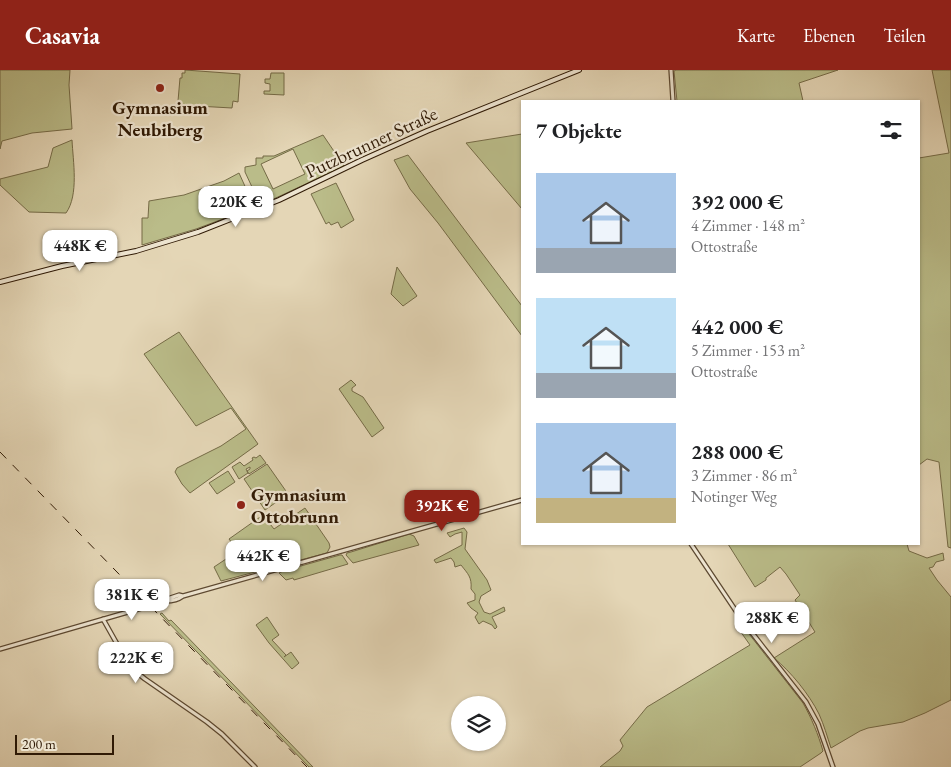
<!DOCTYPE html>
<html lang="de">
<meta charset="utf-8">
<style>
:root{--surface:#fff;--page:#f6f6f6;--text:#202124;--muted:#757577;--accent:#8f2418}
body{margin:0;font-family:"EB Garamond",serif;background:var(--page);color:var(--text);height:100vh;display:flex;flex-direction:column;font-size:19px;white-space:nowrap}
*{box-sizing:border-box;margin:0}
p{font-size:16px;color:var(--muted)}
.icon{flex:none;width:28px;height:28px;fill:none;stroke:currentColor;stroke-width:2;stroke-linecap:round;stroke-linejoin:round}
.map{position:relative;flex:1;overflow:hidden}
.panel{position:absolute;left:521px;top:30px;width:399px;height:445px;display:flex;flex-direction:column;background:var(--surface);border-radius:0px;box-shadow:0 1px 4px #0004}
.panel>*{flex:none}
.controls{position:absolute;left:451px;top:626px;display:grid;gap:10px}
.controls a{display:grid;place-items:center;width:55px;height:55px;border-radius:50%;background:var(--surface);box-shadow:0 1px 4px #0004;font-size:25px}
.scale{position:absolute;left:15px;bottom:12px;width:99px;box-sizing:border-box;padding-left:5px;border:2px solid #301a05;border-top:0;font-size:14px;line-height:18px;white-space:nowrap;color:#301a05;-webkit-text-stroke:4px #ede4d0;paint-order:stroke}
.price{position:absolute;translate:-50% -42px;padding:0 11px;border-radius:10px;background:#fff;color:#222;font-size:16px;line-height:32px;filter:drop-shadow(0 1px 2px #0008)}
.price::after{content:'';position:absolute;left:50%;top:30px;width:15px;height:11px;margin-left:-8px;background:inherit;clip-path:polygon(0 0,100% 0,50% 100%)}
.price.current{background:var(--accent);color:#fff}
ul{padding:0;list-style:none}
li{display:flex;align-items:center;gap:15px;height:125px;padding:0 15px}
li span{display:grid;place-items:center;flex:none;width:140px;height:100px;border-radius:0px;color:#555}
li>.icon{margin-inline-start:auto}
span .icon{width:60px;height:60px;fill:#fffc;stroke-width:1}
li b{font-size:21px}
h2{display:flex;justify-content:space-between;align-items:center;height:60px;padding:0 15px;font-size:21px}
header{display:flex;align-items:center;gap:30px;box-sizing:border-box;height:70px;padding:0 25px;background:var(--accent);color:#fff}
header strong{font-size:24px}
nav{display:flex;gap:28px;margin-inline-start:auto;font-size:18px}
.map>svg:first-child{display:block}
.green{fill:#babc89;stroke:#756b47;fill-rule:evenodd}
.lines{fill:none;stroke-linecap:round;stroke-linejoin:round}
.tertiary-casing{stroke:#5d4931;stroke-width:5.5}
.secondary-casing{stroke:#301a05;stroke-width:6}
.tertiary{stroke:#ede4d0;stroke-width:3}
.secondary{stroke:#ede4d0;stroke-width:4}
.rail{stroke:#301a05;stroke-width:1;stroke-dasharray:9 9;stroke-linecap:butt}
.poi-dot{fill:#8f2418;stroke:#ede4d0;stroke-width:2}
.labels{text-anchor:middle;stroke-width:4.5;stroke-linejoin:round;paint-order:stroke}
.poi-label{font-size:19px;font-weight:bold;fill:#301a05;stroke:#ede4d0}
.street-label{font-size:19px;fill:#301a05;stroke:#ede4d0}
</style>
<header>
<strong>Casavia</strong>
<nav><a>Karte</a><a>Ebenen</a><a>Teilen</a></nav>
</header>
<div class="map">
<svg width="951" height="697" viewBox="0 0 951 697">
<rect width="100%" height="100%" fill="#e4d6b6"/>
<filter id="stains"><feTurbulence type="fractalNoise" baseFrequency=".004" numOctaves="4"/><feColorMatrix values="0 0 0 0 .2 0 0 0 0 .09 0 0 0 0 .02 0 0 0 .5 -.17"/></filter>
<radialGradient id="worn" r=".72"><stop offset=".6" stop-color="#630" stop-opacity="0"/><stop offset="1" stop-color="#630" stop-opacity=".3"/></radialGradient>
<path class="green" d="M0,0H70L69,15L72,59L32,63L2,71L0,79Z
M185,0L240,4L238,32L233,31L232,38L179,35L178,31L180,8H182V3H185Z
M676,0H838L799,13L803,31H677L674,1Z
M932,0H951V478L948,477L939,392L927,389L919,395V88L949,83Z
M271,3H284V25L264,24V21H270V14L265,13V9H270Z
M522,64V139L466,73Z
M323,65L344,96L263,134L259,132L245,102V97L256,95V88H263V86H274ZM293,79L305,104L273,119L261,94Z
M72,70C73,91 79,125 66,143L29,142L0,115V109L48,97L53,78Z
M408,85L522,236V266L438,153L410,119L394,90Z
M239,103L253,134L252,138L196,159L142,175V148H148L149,131L184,125L224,111Z
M336,113L354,150L341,158L338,152L331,155L329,152L326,154L311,124Z
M397,197L417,226L403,236L391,224Z
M179,262L258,374L190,423L182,414L175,402L177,398L221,376L246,359L231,338L196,356L144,284Z
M351,310L356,315L352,318V321L363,327L384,358L372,367L339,319Z
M260,385L266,393L249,404L247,401L250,399V397L246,399L248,403L239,409L232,397L240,392L244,396L253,390L252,388L254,387L256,388Z
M267,394L288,424L265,440L244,409Z
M228,401L235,412L217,424L209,413Z
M305,438L329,473L330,477L327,483L221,511L214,497L238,481L229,469L263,445L274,459Z
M464,458L467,462L465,479L487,510L491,520L481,526L479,532L484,542L490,544L504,537L505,541L492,547L497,557L495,559L492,555L483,551L479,554L475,547L478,543L471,538L467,533L475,530V524L471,519C472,507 468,504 461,495L455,497L454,492L451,488L436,493L434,490L462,475V462L455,464L450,467L447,463Z
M409,464L414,466L419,475L353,493L346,485L347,483L351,482Z
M728,474H907L909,481L927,488L943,483L944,490L936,492L933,497L929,498L937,510L951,527V630L925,643L903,652L868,658L860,661L831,678C827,666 824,655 819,644C809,624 791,602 774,588L815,562L795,530L800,525L786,504L780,497L766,508V510L755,517Z
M340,485H342L348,494L294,510L293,508L286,510L279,503L283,501Z
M162,543L169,551L171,550L313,697H309L160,544Z
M267,547L279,565L272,570L286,585L284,587L291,582L299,593L292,599L269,573L256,555Z
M742,555L803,633C812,649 818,664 823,681L821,683L800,697H600L620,681L623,676L620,670L647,637L750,575L738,558Z"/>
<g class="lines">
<defs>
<path id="tertiary" d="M671,0L673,31
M691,474L742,550L806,632L818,654L833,697
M166,531L170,528L179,525L183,526L522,430
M103,549L130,597L145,609L207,652L222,664L255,697
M0,579L166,531C172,531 179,529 183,526"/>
<path id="secondary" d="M0,212L62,196L136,181L198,162L279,130L362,90L427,61L579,0"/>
</defs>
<use href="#tertiary" class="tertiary-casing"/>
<use href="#secondary" class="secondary-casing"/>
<use href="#tertiary" class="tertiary"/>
<use href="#secondary" class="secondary"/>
<path class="rail" d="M0,382L307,697"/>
</g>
<g class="poi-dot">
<circle cx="160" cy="18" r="5"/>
<circle cx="241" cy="435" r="5"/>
</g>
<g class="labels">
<g class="poi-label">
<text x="160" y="44">Gymnasium<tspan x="160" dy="22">Neubiberg</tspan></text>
<text x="251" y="431" text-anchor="start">Gymnasium<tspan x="251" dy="22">Ottobrunn</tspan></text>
</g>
<g class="street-label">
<text transform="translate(371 72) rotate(-25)" y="7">Putzbrunner Straße</text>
</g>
</g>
<rect width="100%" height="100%" filter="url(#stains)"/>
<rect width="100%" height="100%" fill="url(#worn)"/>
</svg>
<div class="controls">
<a><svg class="icon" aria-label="layers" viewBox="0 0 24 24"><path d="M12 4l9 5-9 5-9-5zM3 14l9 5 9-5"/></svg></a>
</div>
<div class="scale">200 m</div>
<b class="price" style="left:236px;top:158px">220K €</b>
<b class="price" style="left:80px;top:202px">448K €</b>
<b class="price current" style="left:442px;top:462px">392K €</b>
<b class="price" style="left:263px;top:512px">442K €</b>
<b class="price" style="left:132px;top:551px">381K €</b>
<b class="price" style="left:772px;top:574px">288K €</b>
<b class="price" style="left:136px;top:614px">222K €</b>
<section class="panel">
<h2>7 Objekte<svg class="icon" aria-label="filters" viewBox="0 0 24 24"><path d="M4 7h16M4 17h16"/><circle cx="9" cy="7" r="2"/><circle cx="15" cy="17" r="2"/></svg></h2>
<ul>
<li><span style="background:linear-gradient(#a9c7e8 75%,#9aa5b1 0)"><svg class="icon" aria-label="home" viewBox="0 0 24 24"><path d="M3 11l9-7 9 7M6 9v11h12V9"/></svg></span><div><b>392 000 €</b><p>4 Zimmer · 148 m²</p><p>Ottostraße</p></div></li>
<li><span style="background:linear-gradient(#bfe0f5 75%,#9aa5b1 0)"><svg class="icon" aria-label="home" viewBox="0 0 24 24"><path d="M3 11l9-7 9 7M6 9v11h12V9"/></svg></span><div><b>442 000 €</b><p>5 Zimmer · 153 m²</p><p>Ottostraße</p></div></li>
<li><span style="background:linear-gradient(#a9c7e8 75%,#c2b280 0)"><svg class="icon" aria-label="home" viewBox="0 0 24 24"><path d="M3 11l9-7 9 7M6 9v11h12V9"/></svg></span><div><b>288 000 €</b><p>3 Zimmer · 86 m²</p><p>Notinger Weg</p></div></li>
</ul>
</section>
</div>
